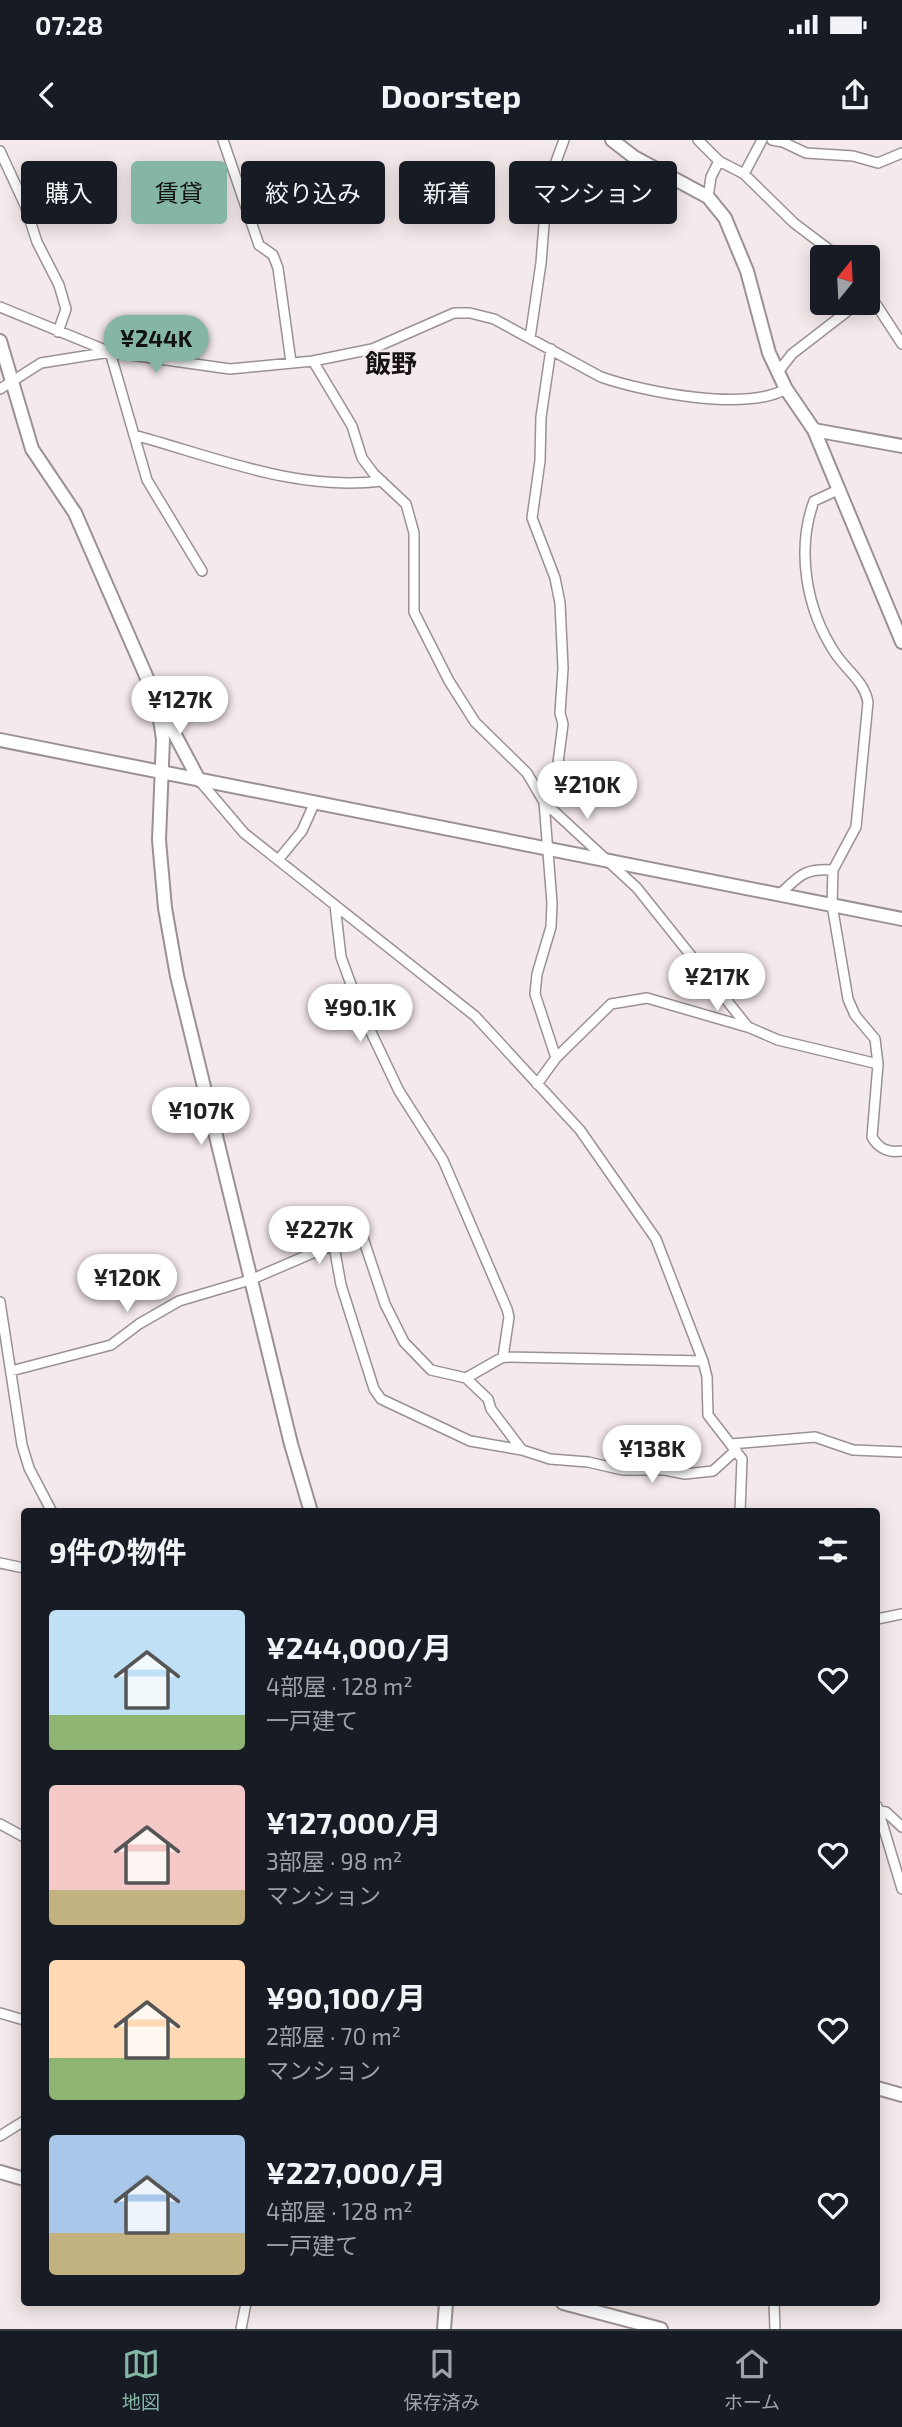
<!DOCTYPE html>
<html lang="ja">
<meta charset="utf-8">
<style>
:root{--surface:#171b24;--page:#20242c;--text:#f1f3f6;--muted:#9ea1a6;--line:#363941;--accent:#85b5a4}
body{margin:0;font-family:"Exo 2","Noto Sans JP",sans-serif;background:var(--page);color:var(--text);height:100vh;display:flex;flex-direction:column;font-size:26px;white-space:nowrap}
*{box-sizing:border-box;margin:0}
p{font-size:23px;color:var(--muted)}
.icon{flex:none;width:38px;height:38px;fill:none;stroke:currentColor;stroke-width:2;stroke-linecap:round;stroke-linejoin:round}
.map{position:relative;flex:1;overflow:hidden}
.details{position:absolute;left:21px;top:1368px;width:859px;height:798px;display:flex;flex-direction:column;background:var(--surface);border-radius:7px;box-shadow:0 4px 18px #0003}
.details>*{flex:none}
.guide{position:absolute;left:21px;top:21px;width:861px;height:63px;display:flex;gap:14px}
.needle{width:46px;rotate:18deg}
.buttons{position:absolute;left:810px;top:105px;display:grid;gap:14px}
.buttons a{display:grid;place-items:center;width:70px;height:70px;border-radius:7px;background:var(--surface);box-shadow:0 4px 18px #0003;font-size:35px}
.price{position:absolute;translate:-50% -60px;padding:0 16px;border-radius:24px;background:#fff;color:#222;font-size:23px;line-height:46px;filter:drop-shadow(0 2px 4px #0008)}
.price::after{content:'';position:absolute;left:50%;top:42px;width:21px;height:16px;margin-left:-10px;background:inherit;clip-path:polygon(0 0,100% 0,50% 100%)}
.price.on{background:var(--accent);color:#111}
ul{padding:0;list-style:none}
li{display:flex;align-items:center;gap:21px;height:175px;padding:0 28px}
li span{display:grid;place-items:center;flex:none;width:196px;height:140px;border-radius:7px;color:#555}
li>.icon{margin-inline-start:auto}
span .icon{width:84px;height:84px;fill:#fffc;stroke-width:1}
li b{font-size:30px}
h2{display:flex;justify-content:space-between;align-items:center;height:84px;padding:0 28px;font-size:30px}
.pill{padding:0 24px;border-radius:7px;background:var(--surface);box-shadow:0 4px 18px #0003;font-size:24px;line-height:63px}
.pill.on{background:var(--accent);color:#111}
.status{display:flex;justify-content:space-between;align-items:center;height:49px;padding:0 35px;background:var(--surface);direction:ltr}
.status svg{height:19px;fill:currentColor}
header{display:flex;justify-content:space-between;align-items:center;height:91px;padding:0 28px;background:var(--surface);font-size:32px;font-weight:700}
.dock{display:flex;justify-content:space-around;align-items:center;height:98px;border-top:2px solid var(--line);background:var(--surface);font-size:19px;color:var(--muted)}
.dock a{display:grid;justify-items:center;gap:4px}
.dock .on{color:var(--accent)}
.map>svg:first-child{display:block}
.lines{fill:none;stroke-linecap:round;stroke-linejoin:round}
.street-casing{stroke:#9b9192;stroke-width:12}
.secondary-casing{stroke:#9b9192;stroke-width:16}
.street{stroke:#fff;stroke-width:9}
.secondary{stroke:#fff;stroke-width:12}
.labels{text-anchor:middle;stroke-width:5;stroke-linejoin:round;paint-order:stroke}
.quarter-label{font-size:26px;font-weight:bold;fill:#171314;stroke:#f5eaeb}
</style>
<div class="status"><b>07:28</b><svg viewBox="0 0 49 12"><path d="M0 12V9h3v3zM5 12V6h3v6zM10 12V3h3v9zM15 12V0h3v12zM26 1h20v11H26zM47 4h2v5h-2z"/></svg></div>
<header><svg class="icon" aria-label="back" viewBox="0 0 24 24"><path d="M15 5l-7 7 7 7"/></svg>Doorstep<svg class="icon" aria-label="share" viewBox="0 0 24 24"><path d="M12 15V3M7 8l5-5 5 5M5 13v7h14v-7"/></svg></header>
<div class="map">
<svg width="902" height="2189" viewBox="0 0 902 2189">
<rect width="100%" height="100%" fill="#f5eaeb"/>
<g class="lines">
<defs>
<path id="street" d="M223,0L259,105L273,115L278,128L291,222
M698,0L719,21L744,34L794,83L839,117
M772,0L783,2L806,13L853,16L878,23L902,13
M0,11L25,65L37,102L59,145L66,169L58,192
M744,34L762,0
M708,57L711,37L719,21
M868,152L902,204
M0,167L110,212L147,340L202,431
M530,198L541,123L547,46L564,0
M551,209L541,277L540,321L532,378L555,438L560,463L563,528L560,573L563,584L556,638L544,662L552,763L551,787L537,834L535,854L556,918
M313,221L352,286L362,318L374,334L406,364L414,393V472L449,541L475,582L527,633L544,662L637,748L748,887L778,900L878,924
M778,232L792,214L858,163
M0,249L41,223L110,212L230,229L313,221L372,209L454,173H470L494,179L601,237C644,252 745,272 786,249
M134,295C215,317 298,352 382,341
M840,349L814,361C796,410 806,469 835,513C847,531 864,541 868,562L856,687L833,730L832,765L848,859L855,875L875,899L878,924L872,997C879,1009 888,1013 902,1011
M199,640L244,693L475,876L580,990L656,1099L703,1221L707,1237L708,1275L742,1319L740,1372
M278,720L302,691L314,664
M779,755C799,736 804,728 833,730
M335,765L341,817L360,869L399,951L443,1020L507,1169L509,1177L503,1217
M537,944L556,918L611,864L647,858L747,887
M334,1106L341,1145L374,1249L381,1259L470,1301L522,1310
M0,1162L22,1305L29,1328L52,1372
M11,1231L111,1205L139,1184L179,1161L250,1140L322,1109L363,1098L385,1164L404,1202L431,1230L466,1238L488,1259L491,1269L522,1310L550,1319L588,1322L623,1330H665L685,1334L713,1331L736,1310
M466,1238L503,1217L703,1221
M731,1304L815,1297L853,1310L902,1312
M0,1423L24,1428
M877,1479L902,1474
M877,1666L902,1749
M879,1671L886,1672L902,1687
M0,1684L24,1697
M0,1873L24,1880
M0,1996L24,1981
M774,2163L775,2189
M241,2189L246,2163"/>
<path id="secondary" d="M612,0L634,17L708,57L725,78L747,131L769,213L786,249L814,290L902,502
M0,201L32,309L75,373L157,561L199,640
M814,290L902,306
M157,561L163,599L159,700L165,768L177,836L291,1304L311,1372
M0,600L902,779
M877,1948L902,1955
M0,2032L24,2039
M563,2163L661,2189
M444,2189L446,2163"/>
</defs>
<use href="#street" class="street-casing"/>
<use href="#secondary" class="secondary-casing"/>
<use href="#street" class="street"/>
<use href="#secondary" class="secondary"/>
</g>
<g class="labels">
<g class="quarter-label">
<text x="391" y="233">飯野</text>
</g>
</g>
</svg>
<div class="buttons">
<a><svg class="needle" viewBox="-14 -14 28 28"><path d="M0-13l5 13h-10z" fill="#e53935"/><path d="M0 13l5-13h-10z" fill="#9ea1a6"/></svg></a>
</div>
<b class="price on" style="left:156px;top:235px">¥244K</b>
<b class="price" style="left:180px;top:596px">¥127K</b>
<b class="price" style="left:587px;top:681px">¥210K</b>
<b class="price" style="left:717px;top:873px">¥217K</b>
<b class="price" style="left:360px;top:904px">¥90.1K</b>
<b class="price" style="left:201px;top:1007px">¥107K</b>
<b class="price" style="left:319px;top:1126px">¥227K</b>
<b class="price" style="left:127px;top:1174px">¥120K</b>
<b class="price" style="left:652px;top:1345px">¥138K</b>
<div class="guide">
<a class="pill">購入</a>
<a class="pill on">賃貸</a>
<a class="pill">絞り込み</a>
<a class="pill">新着</a>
<a class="pill">マンション</a>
</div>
<section class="details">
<h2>9件の物件<svg class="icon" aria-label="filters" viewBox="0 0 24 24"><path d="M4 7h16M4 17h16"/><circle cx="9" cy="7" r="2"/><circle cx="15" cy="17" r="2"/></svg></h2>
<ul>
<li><span style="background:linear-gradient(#bfe0f5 75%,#8fb573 0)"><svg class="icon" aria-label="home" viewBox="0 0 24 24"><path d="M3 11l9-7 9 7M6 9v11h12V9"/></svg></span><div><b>¥244,000/月</b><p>4部屋 · 128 m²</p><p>一戸建て</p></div><svg class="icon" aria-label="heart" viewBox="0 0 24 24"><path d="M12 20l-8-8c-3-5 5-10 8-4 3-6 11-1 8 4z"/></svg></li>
<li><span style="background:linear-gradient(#f6c9c9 75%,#c2b280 0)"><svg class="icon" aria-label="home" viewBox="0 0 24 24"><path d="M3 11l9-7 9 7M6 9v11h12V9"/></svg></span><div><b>¥127,000/月</b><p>3部屋 · 98 m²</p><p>マンション</p></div><svg class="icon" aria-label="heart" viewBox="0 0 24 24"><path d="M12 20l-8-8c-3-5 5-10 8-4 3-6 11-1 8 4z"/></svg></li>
<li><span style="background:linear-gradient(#ffd9b3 70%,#8fb573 0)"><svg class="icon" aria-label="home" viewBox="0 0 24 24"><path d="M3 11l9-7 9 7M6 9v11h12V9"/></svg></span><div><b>¥90,100/月</b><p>2部屋 · 70 m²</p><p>マンション</p></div><svg class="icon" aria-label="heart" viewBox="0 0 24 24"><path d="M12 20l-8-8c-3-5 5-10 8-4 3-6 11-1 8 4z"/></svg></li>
<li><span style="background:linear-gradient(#a9c7e8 70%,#c2b280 0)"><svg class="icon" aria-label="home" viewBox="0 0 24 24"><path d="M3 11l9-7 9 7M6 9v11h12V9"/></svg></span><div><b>¥227,000/月</b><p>4部屋 · 128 m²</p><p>一戸建て</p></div><svg class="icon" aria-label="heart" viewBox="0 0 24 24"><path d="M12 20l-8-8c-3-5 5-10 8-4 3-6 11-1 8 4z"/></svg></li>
</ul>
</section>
</div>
<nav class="dock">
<a class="on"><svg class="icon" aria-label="map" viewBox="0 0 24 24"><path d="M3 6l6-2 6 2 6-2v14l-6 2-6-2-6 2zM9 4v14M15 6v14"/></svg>地図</a>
<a><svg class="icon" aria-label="saved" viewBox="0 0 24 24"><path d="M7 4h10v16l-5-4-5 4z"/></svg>保存済み</a>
<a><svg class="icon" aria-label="home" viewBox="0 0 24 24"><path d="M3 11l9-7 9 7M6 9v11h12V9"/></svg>ホーム</a>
</nav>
